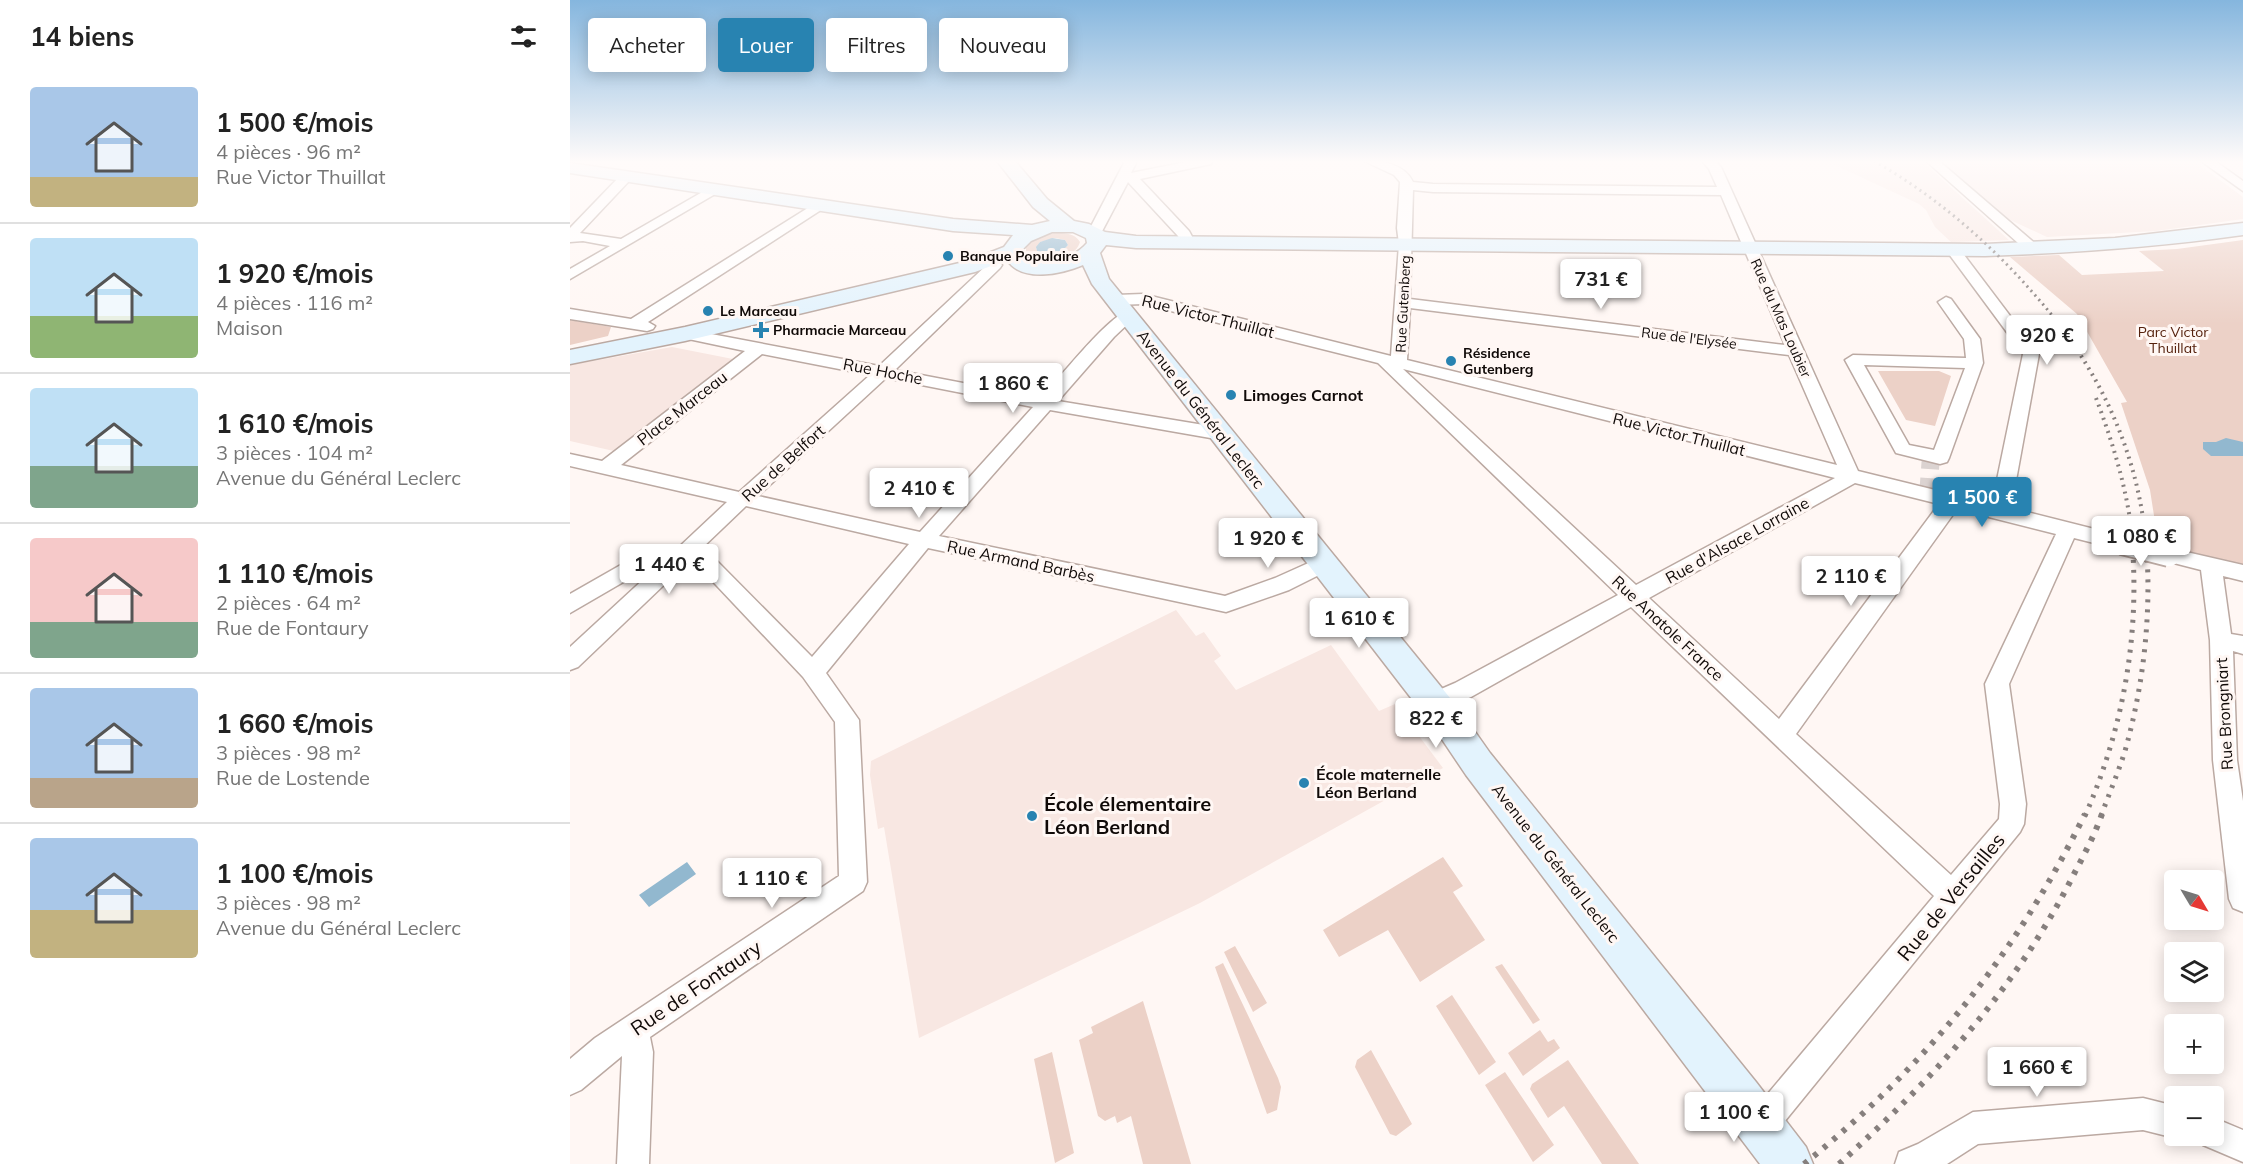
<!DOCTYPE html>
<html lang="fr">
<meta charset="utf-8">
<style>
:root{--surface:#fff;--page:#f2f2f2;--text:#222;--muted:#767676;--line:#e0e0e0;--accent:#2883b1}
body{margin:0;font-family:Mulish,sans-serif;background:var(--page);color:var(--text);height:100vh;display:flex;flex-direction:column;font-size:22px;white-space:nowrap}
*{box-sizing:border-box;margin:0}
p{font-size:20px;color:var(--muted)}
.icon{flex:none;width:33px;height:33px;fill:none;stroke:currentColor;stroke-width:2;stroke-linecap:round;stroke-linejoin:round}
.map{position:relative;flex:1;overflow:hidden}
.side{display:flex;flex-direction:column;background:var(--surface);width:570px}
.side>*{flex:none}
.hud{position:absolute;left:18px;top:18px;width:570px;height:54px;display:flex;gap:12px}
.needle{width:39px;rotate:128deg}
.controls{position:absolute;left:1594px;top:870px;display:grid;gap:12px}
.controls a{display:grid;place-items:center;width:60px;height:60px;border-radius:6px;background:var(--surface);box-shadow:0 3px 15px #0003;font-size:30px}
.price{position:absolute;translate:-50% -51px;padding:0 14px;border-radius:6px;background:#fff;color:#222;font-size:20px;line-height:39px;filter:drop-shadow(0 2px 3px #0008)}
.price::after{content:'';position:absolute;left:50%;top:36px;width:18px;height:14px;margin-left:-9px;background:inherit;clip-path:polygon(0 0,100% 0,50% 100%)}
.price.selected{background:var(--accent);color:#fff}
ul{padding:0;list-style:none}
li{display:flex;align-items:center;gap:18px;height:150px;padding:0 30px}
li+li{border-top:2px solid var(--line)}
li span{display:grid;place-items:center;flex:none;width:168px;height:120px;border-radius:6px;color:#555}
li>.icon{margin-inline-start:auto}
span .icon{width:72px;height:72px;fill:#fffc;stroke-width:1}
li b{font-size:26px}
h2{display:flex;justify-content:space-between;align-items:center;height:72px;padding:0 30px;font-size:26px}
.tag{padding:0 21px;border-radius:6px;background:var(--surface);box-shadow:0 3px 15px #0003;font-size:21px;line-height:54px}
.tag.selected{background:var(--accent);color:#fff}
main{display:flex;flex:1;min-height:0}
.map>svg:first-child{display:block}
.built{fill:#f8e7e2}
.green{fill:#ecd1c7;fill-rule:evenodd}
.water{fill:#92b8cf}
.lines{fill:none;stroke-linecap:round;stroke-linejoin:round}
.street-tunnel{stroke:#dbd3d1;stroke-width:18;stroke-dasharray:18 9;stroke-linecap:butt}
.street-casing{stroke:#bba9a2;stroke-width:3}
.secondary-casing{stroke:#bba9a2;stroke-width:3}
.street{fill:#fff;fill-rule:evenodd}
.secondary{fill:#e3f3fd;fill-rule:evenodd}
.rail-far3{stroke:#867f7d;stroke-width:3;stroke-dasharray:2 4;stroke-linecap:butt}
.rail-far2{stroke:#867f7d;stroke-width:4;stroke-dasharray:2 5;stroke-linecap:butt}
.rail-far1{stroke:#867f7d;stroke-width:5;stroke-dasharray:3 7;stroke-linecap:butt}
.rail{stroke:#867f7d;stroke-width:6;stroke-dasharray:4.5 8;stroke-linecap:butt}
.street-bridge-casing{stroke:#bba9a2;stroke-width:26;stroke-linecap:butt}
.street-bridge{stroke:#fff;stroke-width:22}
.poi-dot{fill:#2883b1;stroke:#fff7f4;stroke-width:2}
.labels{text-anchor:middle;stroke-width:6;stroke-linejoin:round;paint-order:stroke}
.far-poi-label{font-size:14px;font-weight:bold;fill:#100a08;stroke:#fff7f4;text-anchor:start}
.far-street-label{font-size:14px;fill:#100a08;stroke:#fff7f4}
.far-park-label{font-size:14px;fill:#55210d;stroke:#fff7f4}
.street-label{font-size:16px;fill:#100a08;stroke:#fff7f4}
.poi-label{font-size:16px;font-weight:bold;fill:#100a08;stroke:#fff7f4;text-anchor:start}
.near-poi-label{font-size:20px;font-weight:bold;fill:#100a08;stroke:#fff7f4;text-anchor:start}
.near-street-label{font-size:20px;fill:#100a08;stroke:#fff7f4}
</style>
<main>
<section class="side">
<h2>14 biens<svg class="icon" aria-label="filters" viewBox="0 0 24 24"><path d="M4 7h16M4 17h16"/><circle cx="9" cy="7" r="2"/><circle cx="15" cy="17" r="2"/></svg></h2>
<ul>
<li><span style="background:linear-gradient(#a9c7e8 75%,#c2b280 0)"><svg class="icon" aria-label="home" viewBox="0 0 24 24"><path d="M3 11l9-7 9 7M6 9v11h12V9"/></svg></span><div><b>1 500 €/mois</b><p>4 pièces · 96 m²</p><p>Rue Victor Thuillat</p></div></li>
<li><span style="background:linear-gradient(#bfe0f5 65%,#8fb573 0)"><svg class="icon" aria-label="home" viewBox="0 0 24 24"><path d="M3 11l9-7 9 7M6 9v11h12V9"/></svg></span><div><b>1 920 €/mois</b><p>4 pièces · 116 m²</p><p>Maison</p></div></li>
<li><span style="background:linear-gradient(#bfe0f5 65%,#7fa58c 0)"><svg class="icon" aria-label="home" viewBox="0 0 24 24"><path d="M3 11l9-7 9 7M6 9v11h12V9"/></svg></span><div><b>1 610 €/mois</b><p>3 pièces · 104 m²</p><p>Avenue du Général Leclerc</p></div></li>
<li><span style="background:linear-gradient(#f6c9c9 70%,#7fa58c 0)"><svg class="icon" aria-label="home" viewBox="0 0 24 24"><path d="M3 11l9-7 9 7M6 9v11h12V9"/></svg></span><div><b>1 110 €/mois</b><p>2 pièces · 64 m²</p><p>Rue de Fontaury</p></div></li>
<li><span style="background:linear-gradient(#a9c7e8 75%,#b9a48a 0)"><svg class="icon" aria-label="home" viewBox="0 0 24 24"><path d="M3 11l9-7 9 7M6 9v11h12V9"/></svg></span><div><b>1 660 €/mois</b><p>3 pièces · 98 m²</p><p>Rue de Lostende</p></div></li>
<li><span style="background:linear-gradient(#a9c7e8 60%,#c2b280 0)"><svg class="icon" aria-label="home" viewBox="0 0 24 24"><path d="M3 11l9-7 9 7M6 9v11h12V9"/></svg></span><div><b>1 100 €/mois</b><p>3 pièces · 98 m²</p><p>Avenue du Général Leclerc</p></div></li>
</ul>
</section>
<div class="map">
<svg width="1673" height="1164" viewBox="0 0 1673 1164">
<rect width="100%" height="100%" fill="#fff7f4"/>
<path class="built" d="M1256,161H1352L1439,240L1381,242L1365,227L1356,210L1349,204Z
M1372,161H1624L1673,197V219L1586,231L1477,237L1438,219Z
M102,347L168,360L48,452L0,441V365Z
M606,610L626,636L634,632L651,656L644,661L666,690L761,645L809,711L825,704L873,768L630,903L349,1038L314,827L308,829L300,775L301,761Z"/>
<path class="green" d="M483,233C493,233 504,232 510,242C504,262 471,264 456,254V246L462,240ZM486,238L495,240L498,245C490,255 476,257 466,249L470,242Z
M1673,240V565L1597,547L1588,541L1580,490L1551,403L1557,402L1507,314L1440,257L1489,255L1512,275L1594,271L1569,251L1607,249Z
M0,320L41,327L38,336L0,345Z
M1308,371H1369L1381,376L1365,426L1336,420Z
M873,857L893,886L883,892L915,940L850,982L818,930L769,957L753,930Z
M665,946L697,1003L683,1012L654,952Z
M653,963L708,1078L711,1087L707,1110L697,1114L645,967Z
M932,964L970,1020L963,1024L925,967Z
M882,995L926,1062L909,1075L866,1006Z
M573,1001L621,1164H573L561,1116L547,1123L545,1116L535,1121L528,1116L509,1040L523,1033L521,1027Z
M970,1030L978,1042L984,1039L990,1048L953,1076L938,1053Z
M801,1050L842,1124L826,1136L820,1134L785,1067L787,1060Z
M482,1052L504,1153L485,1163L464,1059Z
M998,1060L1069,1164H1032L994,1106L978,1118L960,1089L962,1084Z
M935,1072L984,1145L963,1162L915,1085Z"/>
<path class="water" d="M482,238L495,240L498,245C491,254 478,256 467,251L466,247L470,242Z
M1656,438L1673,442V456H1641L1633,449V442H1646Z
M117,862L126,874L79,907L69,895Z"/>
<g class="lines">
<path class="street-tunnel" d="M1358,496L1361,456"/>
<defs>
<path id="street" d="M555,161H567L561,173L621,161H643L641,164L570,179L619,231L625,242L623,245H613L608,236L558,182L529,237H519L517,234Z
M794,161C810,160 835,164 843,182L863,184L1147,187L1139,169L1132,161H1145L1151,167L1288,471L1422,504L1453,354L1376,250L1383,246L1388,247L1469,354L1441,508L1552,536L1559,538L1562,543L1559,548L1552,550L1504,538L1439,684L1456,804L1454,824L1450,832L1202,1137L1191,1142L1180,1137L1175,1126L1180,1115L1364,896L1061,607L901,697L863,713L855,710L851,703L855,696L885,683L1048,595L808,363L573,304L546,305L538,300L546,295L573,294L821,356L829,244L827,228L830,182L824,175ZM843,190L863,192L1151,195L1215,345L840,299ZM840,308L1219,355L1267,465L837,360ZM833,369L1265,478L1066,585ZM1285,483L1369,504L1209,719L1079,598ZM1387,509L1486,534L1415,684L1430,804L1429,819L1381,875L1226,734Z
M1356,161H1369L1467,245L1469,248L1467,251H1457Z
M1631,161H1645L1673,181V191Z
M56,173L60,174L62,177L60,180L10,233L51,239L141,187H151L152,190L0,279V269L40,246L13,241L0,242V228L52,174Z
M249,201L254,202L256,205L254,208L78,322L85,326L83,329L77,331L0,319V309L61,319Z
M425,261L430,262L432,265L430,268L325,370L471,398C488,380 538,316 558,311L566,316L563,319L544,337L488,401L652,428L658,430L661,434L658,438L652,440L480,410L369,536L655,596L705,578L754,556L761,559L764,564L761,569L719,590L656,612L358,548L256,673L289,720L297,882L293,891L80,1037L83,1052L79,1164H47L52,1056L11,1090L0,1095V1059L25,1038L269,876L265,722L233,677L130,568L118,562L8,667L0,670V647L90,564L62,577L0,613V594L63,558L86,550L109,547L157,502L0,466V454L32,461L175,351L109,337L107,334L109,331L115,329L309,366L420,262ZM192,354L300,375L169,492L51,465ZM316,378L463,407L350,532L188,496ZM176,506L339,544L242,657L144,558L130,550Z
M1376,297L1381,299L1410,339L1413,363L1379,458L1377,462L1370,464L1326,453L1275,360L1283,355L1396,358L1394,339L1368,302ZM1294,365L1395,368L1364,450L1339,445Z
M1599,548L1673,565V581L1653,576L1661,634L1673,636V654L1663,651L1667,760L1673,801V912L1663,908L1659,899L1643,760L1640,640L1631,570L1592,560L1589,555L1592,550Z
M1573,1098L1605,1106V1136H1611L1605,1138L1573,1130L1408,1144L1377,1164H1325L1329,1152L1348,1144L1403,1112Z
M1644,1118L1673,1130V1162L1633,1145L1628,1136H1644Z"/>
<path id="secondary" d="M427,161H445L477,199L504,221L519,224L535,232L566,236L1415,244L1545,238L1673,223V235C1587,247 1502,253 1415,256L566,248L536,245L530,253L539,279L889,709L920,753L1186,1082L1236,1147L1243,1164H1190L896,775L865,729L522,284L513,265C492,274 452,283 437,260L405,272L115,341L0,364V350L115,327L398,261L434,247L443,235L383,231L0,173V163L383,219L462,225L480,221L463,207ZM482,232H503L516,238L517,243C504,259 465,273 451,251L461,241Z"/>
</defs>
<use href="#street" class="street-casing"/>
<use href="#secondary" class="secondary-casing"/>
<use href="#street" class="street"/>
<use href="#secondary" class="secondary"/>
<path class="rail-far3" d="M1304,161C1378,203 1440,261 1493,329"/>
<path class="rail-far2" d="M1491,327C1539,391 1569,464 1576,543
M1526,398C1544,446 1558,492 1563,543"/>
<path class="rail-far1" d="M1515,816C1553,729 1570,635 1562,541
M1531,816C1539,794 1548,773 1555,751C1574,684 1582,610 1576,541"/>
<path class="rail" d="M1234,1164C1357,1065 1445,956 1515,814
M1269,1164C1364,1078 1447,988 1505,872C1515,853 1525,834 1532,814"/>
<defs>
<path id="street-bridge" d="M1552,543L1599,555"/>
</defs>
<use href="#street-bridge" class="street-bridge-casing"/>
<use href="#street-bridge" class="street-bridge"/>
</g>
<linearGradient id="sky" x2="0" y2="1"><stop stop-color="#85b6de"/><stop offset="0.5" stop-color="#fffbfa"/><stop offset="1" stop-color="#fffbfa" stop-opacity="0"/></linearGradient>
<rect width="1673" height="324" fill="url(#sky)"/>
<g class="poi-dot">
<circle cx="378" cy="256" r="6"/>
<circle cx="138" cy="311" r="6"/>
<path d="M188 321h6v6h6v6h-6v6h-6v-6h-6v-6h6z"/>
<circle cx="881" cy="361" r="6"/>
<circle cx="661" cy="395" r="6"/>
<circle cx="734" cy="783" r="6"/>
<circle cx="462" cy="816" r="6"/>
</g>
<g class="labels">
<g class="far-poi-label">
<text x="390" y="261">Banque Populaire</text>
<text x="150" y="316">Le Marceau</text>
<text x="203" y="335">Pharmacie Marceau</text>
<text x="893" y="358">Résidence<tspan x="893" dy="16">Gutenberg</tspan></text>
</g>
<g class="far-street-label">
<text transform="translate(833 304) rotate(-87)" y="5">Rue Gutenberg</text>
<text transform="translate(1211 318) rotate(66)" y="5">Rue du Mas Loubier</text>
<text transform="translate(1119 338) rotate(7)" y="5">Rue de l'Elysée</text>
</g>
<g class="far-park-label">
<text x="1603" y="337">Parc Victor<tspan x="1603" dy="16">Thuillat</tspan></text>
</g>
<g class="street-label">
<text transform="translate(638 316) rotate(14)" y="6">Rue Victor Thuillat</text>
<text transform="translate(313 371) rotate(11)" y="6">Rue Hoche</text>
<text transform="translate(112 408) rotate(-38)" y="6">Place Marceau</text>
<text transform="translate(631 409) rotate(52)" y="6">Avenue du Général Leclerc</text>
<text transform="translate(1109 434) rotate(14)" y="6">Rue Victor Thuillat</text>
<text transform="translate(213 463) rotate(-42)" y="6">Rue de Belfort</text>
<text transform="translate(1167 540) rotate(-29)" y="6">Rue d'Alsace Lorraine</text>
<text transform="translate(451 561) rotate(12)" y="6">Rue Armand Barbès</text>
<text transform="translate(1098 628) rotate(43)" y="6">Rue Anatole France</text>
<text transform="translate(1654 714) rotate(-93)" y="6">Rue Brongniart</text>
<text transform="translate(986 863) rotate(52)" y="6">Avenue du Général Leclerc</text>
</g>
<g class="poi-label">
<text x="673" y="401">Limoges Carnot</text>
<text x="746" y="780">École maternelle<tspan x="746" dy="18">Léon Berland</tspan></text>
</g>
<g class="near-poi-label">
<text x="474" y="811">École élementaire<tspan x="474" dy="23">Léon Berland</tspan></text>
</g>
<g class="near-street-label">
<text transform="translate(1381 897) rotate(-51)" y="7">Rue de Versailles</text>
<text transform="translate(126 988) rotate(-34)" y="7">Rue de Fontaury</text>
</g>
</g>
</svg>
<div class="controls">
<a><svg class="needle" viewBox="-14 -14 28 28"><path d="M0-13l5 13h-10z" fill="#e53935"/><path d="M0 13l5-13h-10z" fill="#767676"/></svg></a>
<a><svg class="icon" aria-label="layers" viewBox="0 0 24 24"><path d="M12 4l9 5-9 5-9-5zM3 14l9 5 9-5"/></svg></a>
<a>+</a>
<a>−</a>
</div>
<b class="price" style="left:1031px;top:310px">731 €</b>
<b class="price" style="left:1477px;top:366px">920 €</b>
<b class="price" style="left:443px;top:414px">1 860 €</b>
<b class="price" style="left:349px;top:519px">2 410 €</b>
<b class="price selected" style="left:1412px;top:528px">1 500 €</b>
<b class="price" style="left:1571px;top:567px">1 080 €</b>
<b class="price" style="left:698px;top:569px">1 920 €</b>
<b class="price" style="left:99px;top:595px">1 440 €</b>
<b class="price" style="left:1281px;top:607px">2 110 €</b>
<b class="price" style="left:789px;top:649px">1 610 €</b>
<b class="price" style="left:866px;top:749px">822 €</b>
<b class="price" style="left:202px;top:909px">1 110 €</b>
<b class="price" style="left:1467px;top:1098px">1 660 €</b>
<b class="price" style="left:1164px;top:1143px">1 100 €</b>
<div class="hud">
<a class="tag">Acheter</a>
<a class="tag selected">Louer</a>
<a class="tag">Filtres</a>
<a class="tag">Nouveau</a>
</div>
</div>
</main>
